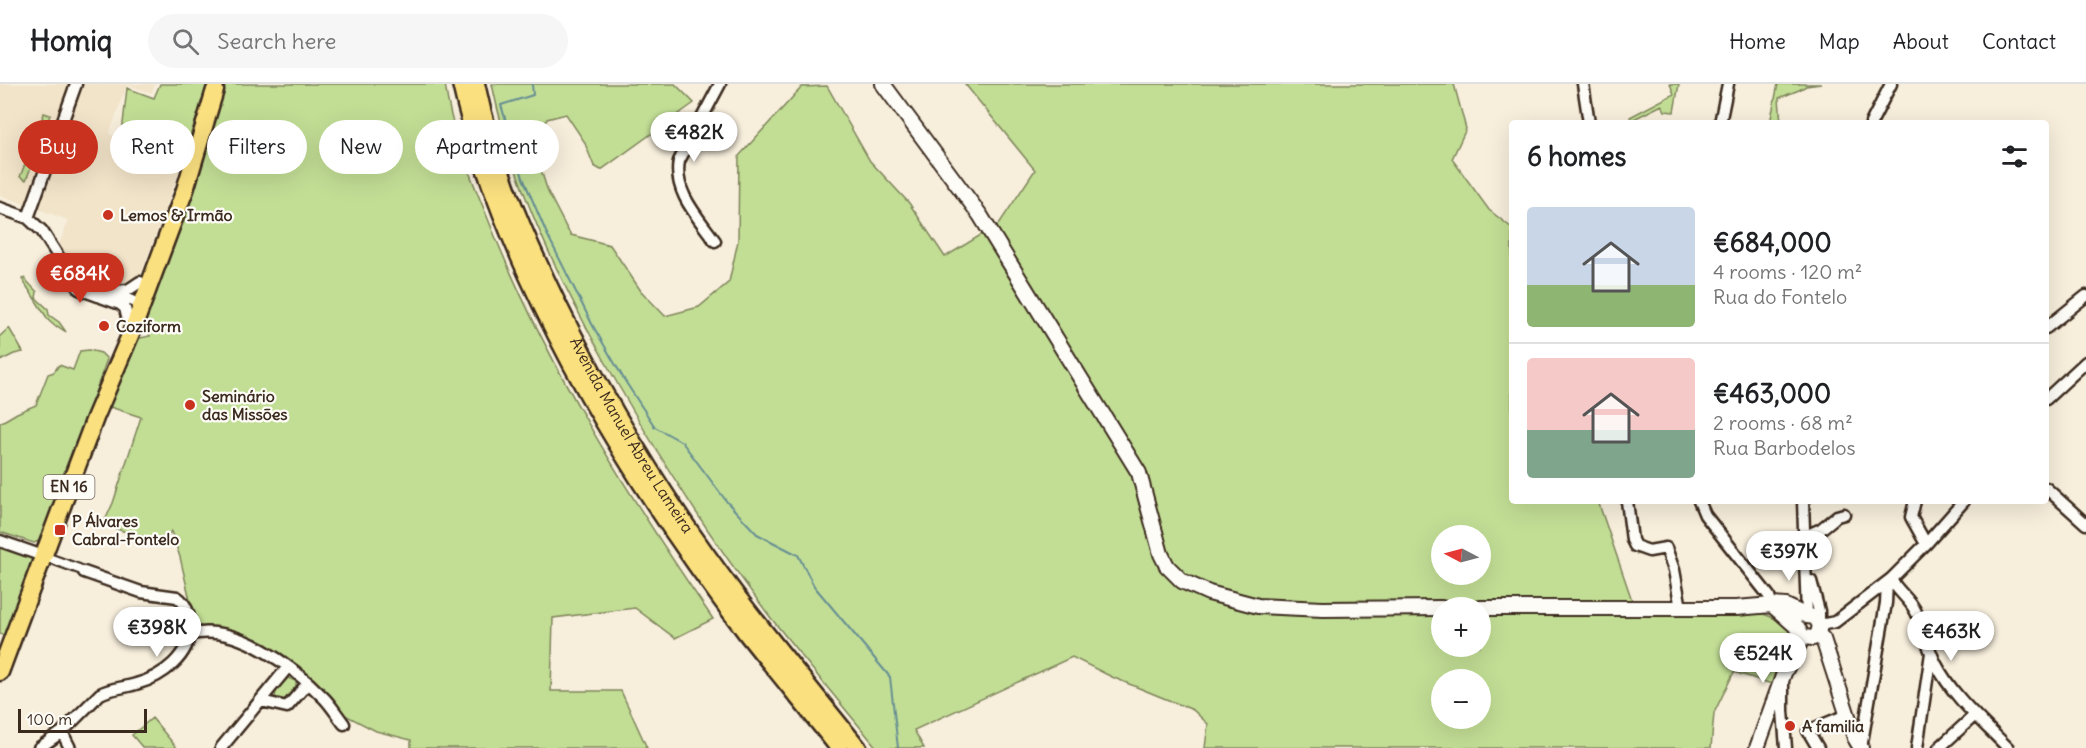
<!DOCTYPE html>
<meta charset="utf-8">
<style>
:root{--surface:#fff;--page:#f6f6f6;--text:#202124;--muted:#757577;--line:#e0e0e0;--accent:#c8321e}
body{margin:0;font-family:Delius,sans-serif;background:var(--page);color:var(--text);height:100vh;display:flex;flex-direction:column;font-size:22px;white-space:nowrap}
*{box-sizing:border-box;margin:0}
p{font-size:20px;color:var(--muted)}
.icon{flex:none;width:33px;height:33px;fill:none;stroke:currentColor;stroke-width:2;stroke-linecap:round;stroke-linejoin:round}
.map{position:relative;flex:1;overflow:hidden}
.details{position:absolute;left:1509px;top:36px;width:540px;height:384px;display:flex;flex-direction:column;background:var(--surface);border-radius:6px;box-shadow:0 6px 24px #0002}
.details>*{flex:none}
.hud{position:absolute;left:18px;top:36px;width:570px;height:54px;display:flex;gap:12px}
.needle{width:39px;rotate:276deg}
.tools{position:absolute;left:1431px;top:441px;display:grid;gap:12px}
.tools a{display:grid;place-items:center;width:60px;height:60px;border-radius:50%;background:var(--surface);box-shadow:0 6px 24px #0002;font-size:30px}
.scale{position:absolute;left:18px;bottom:15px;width:129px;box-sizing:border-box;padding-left:6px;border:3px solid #3b2a1e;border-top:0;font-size:16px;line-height:21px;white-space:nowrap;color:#3b2a1e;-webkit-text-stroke:4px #fdfcf7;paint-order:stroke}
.price{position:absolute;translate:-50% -51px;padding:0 14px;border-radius:21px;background:#fff;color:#222;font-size:20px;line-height:39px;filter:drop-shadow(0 2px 3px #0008)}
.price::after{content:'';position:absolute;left:50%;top:36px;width:18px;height:14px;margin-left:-9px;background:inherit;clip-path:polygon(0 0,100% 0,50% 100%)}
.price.on{background:var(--accent);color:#fff}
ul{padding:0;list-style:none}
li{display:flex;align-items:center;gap:18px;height:150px;padding:0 18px}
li+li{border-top:2px solid var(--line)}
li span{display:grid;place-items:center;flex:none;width:168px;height:120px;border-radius:6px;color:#555}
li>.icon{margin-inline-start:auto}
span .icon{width:72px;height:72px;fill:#fffc;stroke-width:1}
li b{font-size:26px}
h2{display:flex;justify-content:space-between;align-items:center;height:72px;padding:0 18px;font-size:26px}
.tag{padding:0 21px;border-radius:27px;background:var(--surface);box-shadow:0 6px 24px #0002;font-size:21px;line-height:54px}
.tag.on{background:var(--accent);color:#fff}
header{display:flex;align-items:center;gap:36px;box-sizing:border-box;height:84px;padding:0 30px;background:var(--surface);border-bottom:2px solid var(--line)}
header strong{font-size:28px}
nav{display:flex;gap:33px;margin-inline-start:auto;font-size:21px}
.search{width:420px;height:54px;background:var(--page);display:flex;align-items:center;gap:15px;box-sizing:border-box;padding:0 21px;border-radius:33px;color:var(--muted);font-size:22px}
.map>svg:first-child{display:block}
.built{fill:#f2e4c9}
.green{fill:#c2de95;stroke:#7e845a;stroke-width:1.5;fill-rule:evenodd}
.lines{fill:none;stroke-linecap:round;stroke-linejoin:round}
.stream{stroke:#668e93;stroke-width:2}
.pedestrian-casing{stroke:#3b2a1e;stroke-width:12}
.minor-casing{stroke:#3b2a1e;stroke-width:15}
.tertiary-casing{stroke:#3b2a1e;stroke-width:18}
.primary-casing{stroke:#3b2a1e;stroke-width:21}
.pedestrian{stroke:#fdfcf7;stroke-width:8}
.minor{stroke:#fdfcf7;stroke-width:10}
.tertiary{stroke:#fdfcf7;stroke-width:14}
.primary{stroke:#fbe080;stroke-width:16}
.poi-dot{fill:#c8321e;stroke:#fdfcf7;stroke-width:2}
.labels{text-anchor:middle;stroke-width:4.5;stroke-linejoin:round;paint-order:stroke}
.shield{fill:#fdfcf7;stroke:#75695f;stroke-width:1.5}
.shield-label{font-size:15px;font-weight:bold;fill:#3b2a1e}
.poi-label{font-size:16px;font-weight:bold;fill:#3b2a1e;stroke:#fdfcf7;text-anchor:start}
.street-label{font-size:16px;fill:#3b2a1e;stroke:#fdfcf7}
</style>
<header>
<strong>Homiq</strong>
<div class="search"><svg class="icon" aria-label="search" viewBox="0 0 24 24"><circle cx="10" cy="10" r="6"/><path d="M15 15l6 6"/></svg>Search here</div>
<nav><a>Home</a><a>Map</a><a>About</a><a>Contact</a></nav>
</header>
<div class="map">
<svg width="2086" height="664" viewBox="0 0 2086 664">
<rect width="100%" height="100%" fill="#f7eedc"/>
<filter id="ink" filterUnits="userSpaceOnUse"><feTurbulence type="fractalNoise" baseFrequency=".0167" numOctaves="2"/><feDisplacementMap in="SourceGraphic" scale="12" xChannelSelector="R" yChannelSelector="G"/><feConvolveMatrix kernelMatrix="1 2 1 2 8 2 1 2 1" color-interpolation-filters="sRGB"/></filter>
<g filter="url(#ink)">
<path class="built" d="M0,0H155L152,9L127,1L109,50L183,77L138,198L122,202L82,187L55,173L68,136L0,111Z"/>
<path class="green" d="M160,0H209L180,79L121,58L127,4L154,14Z
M226,0H445C451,45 469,89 486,130C543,275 625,407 713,535L675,554L635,524L553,534L551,607H621L647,664H411V656L376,647L341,629L268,565L240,550L223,549L203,544L195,538L180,473L171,447L164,459L103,441L113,419L141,333L107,322L136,255L150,252L143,229Z
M492,0H675L694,19L601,86L594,82L584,57L566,30L547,35L534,64L548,108L567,145L571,151L610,161L641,207L665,232L699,223L729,198L738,157L739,72L802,3L827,2L870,77L909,119L945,173L999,140L1035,86L965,0H1454L1466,45L1452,75L1489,126L1512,144V417H1598L1637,531L1761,529L1781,537L1792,547L1775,601L1734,588L1714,629L1711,664H1205L1208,640L1193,626L1112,593L1072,573L914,646L924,664H877C842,621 806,578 771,534C703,445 644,350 591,252C548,172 510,89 492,0ZM1442,452H1480V490H1442ZM1442,524H1480V562H1442ZM1442,596H1480V634H1442Z
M1670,0H1679L1674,28L1665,27L1662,21L1632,36L1630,33L1674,10Z
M1778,0H1821L1806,2L1799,6L1779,14L1781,39H1770Z
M44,29L50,31L39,62L33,59Z
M32,62L38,65L26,96L20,93Z
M24,194L37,208L36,214L48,225L49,231L59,238L66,248L57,242L56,243L49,237L22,195Z
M9,244L23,268L14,270L0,277V252Z
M89,266L101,269L107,275L78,357H76L65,385L68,387L41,456L34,459L0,448V339L17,329L36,321L48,290L54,288L59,281L73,286L80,267Z
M0,462L35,474C31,484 22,499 22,509L6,552L0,550Z
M288,594L296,597V604L285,617L275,615L276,606Z
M152,634L177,664H143L132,651Z"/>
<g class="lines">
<path class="stream" d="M532,0L533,11L501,21L523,94L546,148L593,242L625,297L655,343L682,358L727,418L757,450L798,471L814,502L890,593L898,664"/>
<defs>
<path id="pedestrian" d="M43,472L79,485"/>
<path id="minor" d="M1583,0L1589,39
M1720,39L1728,0
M1871,39L1891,0
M0,124L28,134L42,147L79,205L120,220L125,224L127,233
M28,134L76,0
M715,157C698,133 673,108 679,77L720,0
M71,189L82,196L133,217
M113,207L128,206L140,198
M2046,244L2086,212
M2046,315L2086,278
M2046,404L2086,440
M1627,417L1632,456L1635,462L1649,467L1666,464L1674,486L1681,524
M1699,417L1705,431L1769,512L1772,521
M1803,417L1807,532
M1915,417L1911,433L1926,460
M1803,453L1821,445L1837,432L1844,430
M0,457L43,472
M1891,495C1897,507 1910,515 1916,528C1924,544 1927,563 1936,580C1953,613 1982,637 2008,664
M1811,497L1819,527V538
M1820,541L1835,538L1891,495L1926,460L1964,417
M189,551C235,538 293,582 324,614C331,621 337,631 344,640
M1783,599V627L1786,664
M261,617L287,623L308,599
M62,648L70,664
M39,664L62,648L100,610C111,604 124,604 136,600C162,593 191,572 190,542C190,531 186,519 177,513L141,508L84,488
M221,664L288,583
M1818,664L1808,647L1847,631
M1861,664L1886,519L1887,498
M1917,664L1931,569
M1939,664L1975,631"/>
<path id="tertiary" d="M883,0L980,131L1139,389L1161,470L1167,482L1182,497L1209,509L1258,522L1323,525L1442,524
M1480,524H1736L1772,521L1786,522L1807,532L1815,533L1820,541L1818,550L1813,554L1803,553L1798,544L1772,521
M1818,550L1823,555L1855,654L1861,664
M1757,664L1784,589L1803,553"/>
<g id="primary">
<path d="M461,0C476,67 500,130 528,192C586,320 663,440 748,551C778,589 809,626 839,664"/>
<path id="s1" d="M476,0C492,77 522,146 556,217C607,321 668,422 739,515C777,565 818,614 858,664"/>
<path d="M0,588L95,334L134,242L169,148L185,106L215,6"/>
</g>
</defs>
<use href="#pedestrian" class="pedestrian-casing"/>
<use href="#minor" class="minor-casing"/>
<use href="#tertiary" class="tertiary-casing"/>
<use href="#primary" class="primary-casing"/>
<use href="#pedestrian" class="pedestrian"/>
<use href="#minor" class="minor"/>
<use href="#tertiary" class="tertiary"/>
<use href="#primary" class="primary"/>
</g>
</g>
<g class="poi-dot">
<circle cx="108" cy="131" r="6"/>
<circle cx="104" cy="242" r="6"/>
<circle cx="190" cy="321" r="6"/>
<rect x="54" y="440" width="12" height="12" rx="3"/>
<circle cx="1790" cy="642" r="6"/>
</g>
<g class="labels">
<rect class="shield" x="43.5" y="391" width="51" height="24" rx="4.5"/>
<g class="shield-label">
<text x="69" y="408">EN 16</text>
</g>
<g class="poi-label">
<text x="120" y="137">Lemos &amp; Irmão</text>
<text x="116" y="248">Coziform</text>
<text x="202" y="318">Seminário<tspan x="202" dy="18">das Missões</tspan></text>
<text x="72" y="443">P Álvares<tspan x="72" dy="18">Cabral-Fontelo</tspan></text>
<text x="1802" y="648">A familia</text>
</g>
<g class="street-label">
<text dy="6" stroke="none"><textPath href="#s1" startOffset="386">Avenida Manuel Abreu Lameira</textPath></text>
</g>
</g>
</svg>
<div class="tools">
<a><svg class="needle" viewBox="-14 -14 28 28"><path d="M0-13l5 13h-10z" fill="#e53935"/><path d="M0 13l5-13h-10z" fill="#757577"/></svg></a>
<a>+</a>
<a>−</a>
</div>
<div class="scale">100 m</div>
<b class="price" style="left:694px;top:79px">€482K</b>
<b class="price on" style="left:80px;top:220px">€684K</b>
<b class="price" style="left:1789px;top:498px">€397K</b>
<b class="price" style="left:157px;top:574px">€398K</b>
<b class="price" style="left:1951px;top:578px">€463K</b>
<b class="price" style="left:1763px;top:600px">€524K</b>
<div class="hud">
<a class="tag on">Buy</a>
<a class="tag">Rent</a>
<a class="tag">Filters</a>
<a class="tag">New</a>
<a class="tag">Apartment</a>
</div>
<section class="details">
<h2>6 homes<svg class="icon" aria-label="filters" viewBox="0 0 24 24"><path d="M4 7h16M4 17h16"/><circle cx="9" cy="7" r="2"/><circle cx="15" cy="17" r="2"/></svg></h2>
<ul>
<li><span style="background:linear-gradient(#c9d6e8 65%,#8fb573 0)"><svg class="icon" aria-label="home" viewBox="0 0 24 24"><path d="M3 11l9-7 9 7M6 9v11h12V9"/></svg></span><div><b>€684,000</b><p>4 rooms · 120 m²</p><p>Rua do Fontelo</p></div></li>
<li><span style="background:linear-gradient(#f6c9c9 60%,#7fa58c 0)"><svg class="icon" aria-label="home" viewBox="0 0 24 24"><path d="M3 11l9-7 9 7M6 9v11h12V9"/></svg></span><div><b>€463,000</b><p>2 rooms · 68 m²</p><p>Rua Barbodelos</p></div></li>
</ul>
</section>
</div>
